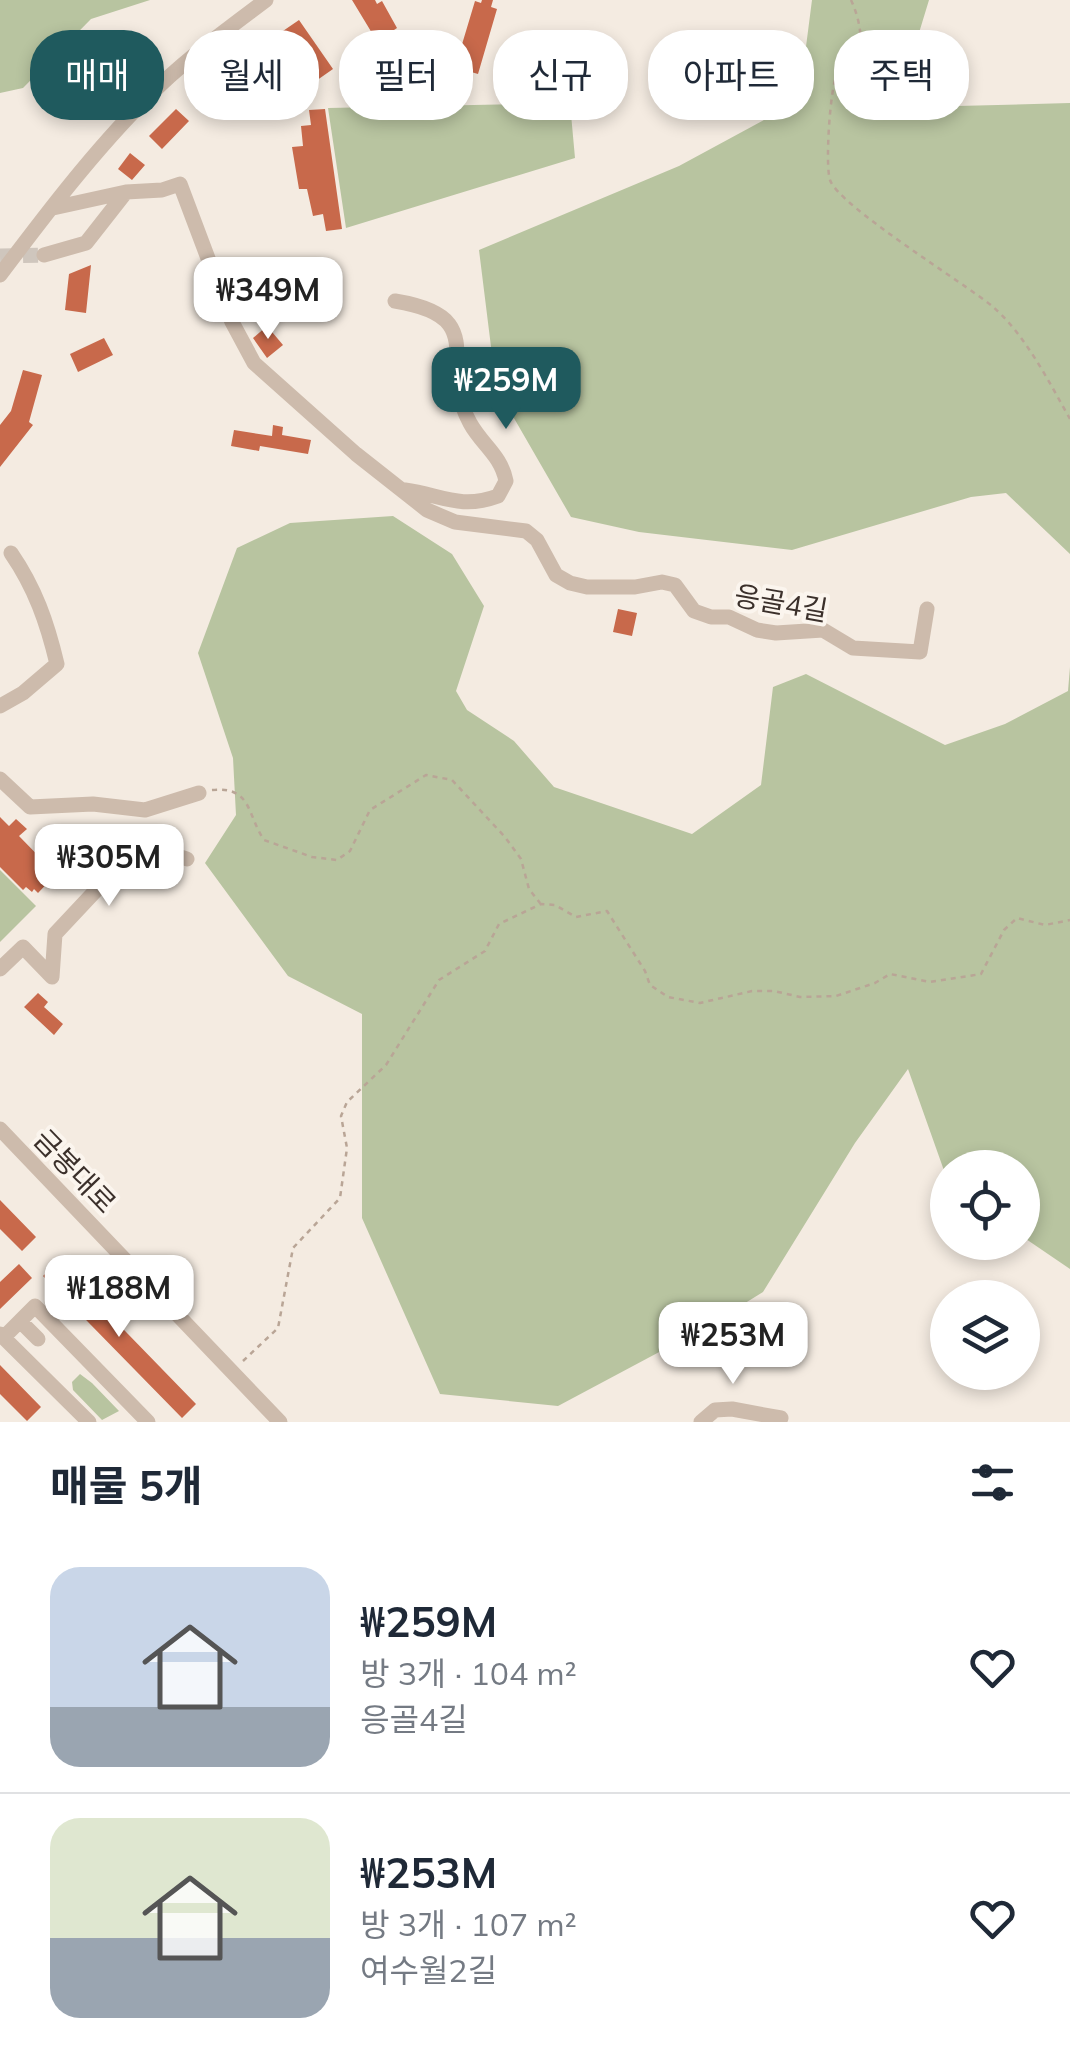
<!DOCTYPE html>
<html lang="ko">
<meta charset="utf-8">
<style>
:root{--surface:#fff;--page:#f6f6f7;--text:#1f2937;--muted:#747a83;--line:#e0e1e3;--accent:#1f5a5e}
body{margin:0;font-family:Mulish,"Noto Sans KR",sans-serif;background:var(--page);color:var(--text);height:100vh;display:flex;flex-direction:column;font-size:38px;white-space:nowrap}
*{box-sizing:border-box;margin:0}
p{font-size:32px;color:var(--muted)}
.icon{flex:none;width:55px;height:55px;fill:none;stroke:currentColor;stroke-width:2;stroke-linecap:round;stroke-linejoin:round}
.map{position:relative;height:1422px;overflow:hidden}
.sheet{display:flex;flex-direction:column;background:var(--surface);flex:1}
.sheet>*{flex:none}
.guide{position:absolute;left:30px;top:30px;width:1010px;height:90px;display:flex;gap:20px}
.fabs{position:absolute;left:930px;top:1150px;display:grid;gap:20px}
.fabs a{display:grid;place-items:center;width:110px;height:110px;border-radius:50%;background:var(--surface);box-shadow:0 5px 15px #0003;font-size:50px}
.price{position:absolute;translate:-50% -85px;padding:0 22px;border-radius:20px;background:#fff;color:#222;font-size:32px;line-height:65px;filter:drop-shadow(0 2px 5px #0008)}
.price::after{content:'';position:absolute;left:50%;top:60px;width:30px;height:22px;margin-left:-15px;background:inherit;clip-path:polygon(0 0,100% 0,50% 100%)}
.price.selected{background:var(--accent);color:#fff}
ul{padding:0;list-style:none}
li{display:flex;align-items:center;gap:30px;height:250px;padding:0 50px}
li+li{border-top:2px solid var(--line)}
li span{display:grid;place-items:center;flex:none;width:280px;height:200px;border-radius:30px;color:#555}
li>.icon{margin-inline-start:auto}
span .icon{width:120px;height:120px;fill:#fffc;stroke-width:1}
li b{font-size:42px}
h2{display:flex;justify-content:space-between;align-items:center;height:120px;padding:0 50px;font-size:42px}
.chip{padding:0 35px;border-radius:40px;background:var(--surface);box-shadow:0 5px 15px #0003;font-size:35px;line-height:90px}
.chip.selected{background:var(--accent);color:#fff}
.map>svg:first-child{display:block}
.green{fill:#b8c4a0}
.building{fill:#c8694b}
.lines{fill:none;stroke-linecap:round;stroke-linejoin:round}
.minor-tunnel{stroke:#cfc6bd;stroke-width:15;stroke-dasharray:15 8;stroke-linecap:butt}
.path{stroke:#b9a596;stroke-width:2.5;stroke-dasharray:5 5;stroke-linecap:butt}
.minor{stroke:#cdbbac;stroke-width:15}
.labels{text-anchor:middle;stroke-width:8;stroke-linejoin:round;paint-order:stroke}
.street-label{font-size:28px;fill:#3b302b;stroke:#fbf5ee}
</style>
<div class="map">
<svg width="1070" height="1422" viewBox="0 0 1070 1422">
<rect width="100%" height="100%" fill="#f4ebe1"/>
<path class="green" d="M0,0H150L91,19L23,88L0,93Z
M812,0H929L908,69L957,106L1070,103V554L1006,493L971,497L792,550L639,532L571,517L496,387L479,250L679,166L799,101Z
M570,103L575,158L346,228L328,108Z
M393,516L452,554L484,606L456,691L467,710L514,741L554,787L692,834L761,785L773,687L806,674L945,745L1005,724L1068,691L1070,667V1269L1023,1237L1022,1168H948L947,1179L908,1069L855,1143L763,1292L708,1326L558,1406L440,1394L362,1218V1014L288,976L205,863L236,815L233,758L198,653L237,548L290,523Z
M0,870L36,906L0,942Z
M80,1374L92,1383L119,1411L102,1420L73,1390L72,1382Z"/>
<path class="building" d="M352,0H375L377,4L382,1L397,28L394,30L397,35L384,43L380,36L375,38Z
M482,0H493L491,7L497,9L478,74L461,69L463,62L457,61L475,1L481,3Z
M299,20L333,69L313,83L280,33Z
M176,109L189,121L162,149L149,136Z
M325,109L342,229L326,231L323,214L313,216L307,189H299L292,147L303,146L301,126L311,125L309,110Z
M130,153L145,165L132,180L118,169Z
M91,265L86,313L65,310L69,274Z
M267,326L283,345L267,358L253,338Z
M104,338L113,355L78,372L70,354Z
M23,370L42,375L29,422L33,425L0,467V425L11,411Z
M273,425L283,427L282,435L311,440L308,454L260,446L259,451L231,446L234,430L272,436Z
M618,609L637,613L632,636L613,632Z
M0,817L9,826L16,819L27,829L19,836L56,874L38,893L34,889L32,892L26,887L23,890L0,867Z
M38,993L48,1002L44,1007L63,1024L54,1035L24,1007Z
M0,1200L36,1237L22,1251L0,1229Z
M58,1262L196,1404L182,1418L43,1276Z
M19,1264L32,1278L0,1309V1282Z
M0,1365L41,1407L27,1421L0,1394Z"/>
<g class="lines">
<path class="minor-tunnel" d="M0,256L44,255"/>
<path class="path" d="M851,0C857,13 865,38 857,51C852,60 841,65 837,74C830,88 825,165 830,180C839,206 964,283 992,306C1025,334 1049,382 1070,419
M212,790C252,786 247,815 264,840L312,857L337,860L350,851L370,810L426,775L452,780L505,837L521,859L529,889L540,903
M243,1361L278,1328L293,1248L340,1198L347,1148L341,1116L347,1102L386,1065L439,980L485,951L499,924L541,904L555,905L576,917L607,911L645,971L650,985L668,997L700,1003L752,991H774L800,997L836,996L875,983L890,974L930,982L981,974L1004,930L1017,918L1045,925L1070,920"/>
<path class="minor" d="M53,208L126,192L162,190L180,184L232,322L254,363L356,454L427,510L455,522L526,531L537,540L556,575L570,583L587,587H635L662,582L675,585L694,611L711,617H729L757,630L776,633L823,630L853,648L920,652L927,609
M44,255L86,243L126,192
M0,275C46,214 93,152 147,98C183,61 225,31 266,0
M395,301C493,317 436,362 470,423C482,445 501,455 506,481L498,496C460,510 441,495 405,490
M0,706L23,693L57,664C47,622 35,588 11,553
M0,779L30,807L93,804L145,810L199,793
M0,969L23,947L52,977
M52,977L55,934L100,886L118,874L155,869L175,855L187,859
M0,1129L280,1422
M20,1321L38,1339
M0,1334L89,1422
M5,1336L35,1306L148,1422
M701,1422L715,1410L732,1409L781,1418"/>
</g>
<g class="labels">
<g class="street-label">
<text transform="translate(781 603) rotate(10)" y="10">응골4길</text>
<text transform="translate(75 1171) rotate(46)" y="10">금봉대로</text>
</g>
</g>
</svg>
<div class="fabs">
<a><svg class="icon" aria-label="locate" viewBox="0 0 24 24"><circle cx="12" cy="12" r="6"/><path d="M12 2v4M12 18v4M2 12h4M18 12h4"/></svg></a>
<a><svg class="icon" aria-label="layers" viewBox="0 0 24 24"><path d="M12 4l9 5-9 5-9-5zM3 14l9 5 9-5"/></svg></a>
</div>
<b class="price" style="left:268px;top:342px">₩349M</b>
<b class="price selected" style="left:506px;top:432px">₩259M</b>
<b class="price" style="left:109px;top:909px">₩305M</b>
<b class="price" style="left:119px;top:1340px">₩188M</b>
<b class="price" style="left:733px;top:1387px">₩253M</b>
<div class="guide">
<a class="chip selected">매매</a>
<a class="chip">월세</a>
<a class="chip">필터</a>
<a class="chip">신규</a>
<a class="chip">아파트</a>
<a class="chip">주택</a>
</div>
</div>
<section class="sheet">
<h2>매물 5개<svg class="icon" aria-label="filters" viewBox="0 0 24 24"><path d="M4 7h16M4 17h16"/><circle cx="9" cy="7" r="2"/><circle cx="15" cy="17" r="2"/></svg></h2>
<ul>
<li><span style="background:linear-gradient(#c9d6e8 70%,#9aa5b1 0)"><svg class="icon" aria-label="home" viewBox="0 0 24 24"><path d="M3 11l9-7 9 7M6 9v11h12V9"/></svg></span><div><b>₩259M</b><p>방 3개 · 104 m²</p><p>응골4길</p></div><svg class="icon" aria-label="heart" viewBox="0 0 24 24"><path d="M12 20l-8-8c-3-5 5-10 8-4 3-6 11-1 8 4z"/></svg></li>
<li><span style="background:linear-gradient(#dfe7d0 60%,#9aa5b1 0)"><svg class="icon" aria-label="home" viewBox="0 0 24 24"><path d="M3 11l9-7 9 7M6 9v11h12V9"/></svg></span><div><b>₩253M</b><p>방 3개 · 107 m²</p><p>여수월2길</p></div><svg class="icon" aria-label="heart" viewBox="0 0 24 24"><path d="M12 20l-8-8c-3-5 5-10 8-4 3-6 11-1 8 4z"/></svg></li>
</ul>
</section>
